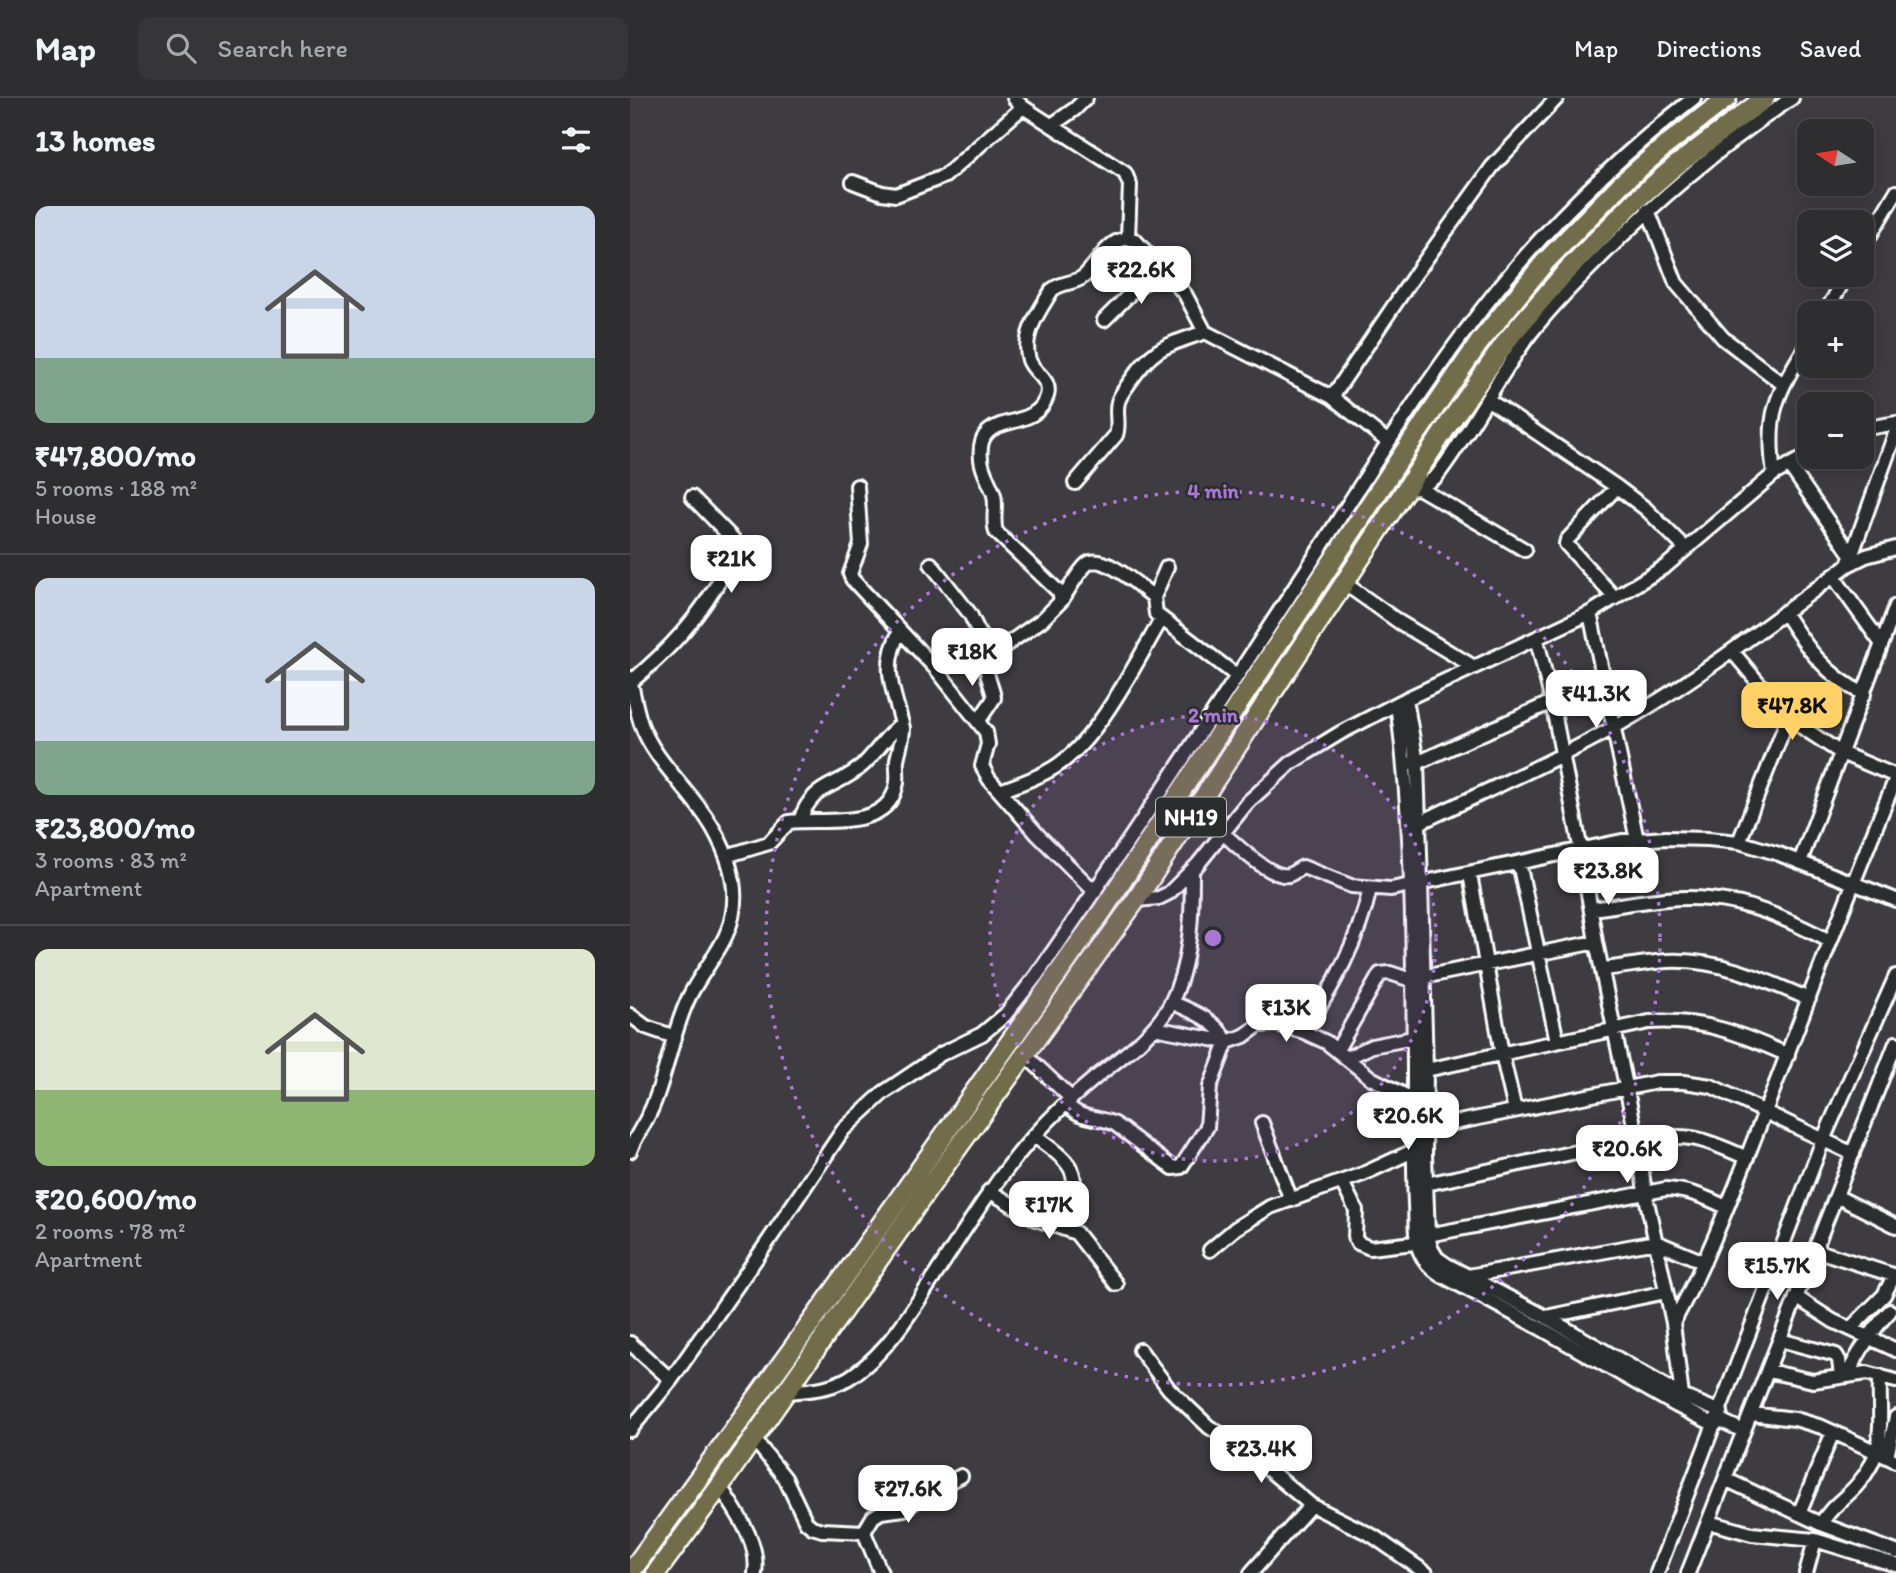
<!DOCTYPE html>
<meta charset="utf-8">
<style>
:root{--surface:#2e2d30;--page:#363538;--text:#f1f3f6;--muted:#a7a8ab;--line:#49494c;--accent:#ffd166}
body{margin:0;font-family:Itim,sans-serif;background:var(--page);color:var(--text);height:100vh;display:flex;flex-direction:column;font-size:26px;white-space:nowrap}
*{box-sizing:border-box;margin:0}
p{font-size:23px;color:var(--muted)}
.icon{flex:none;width:38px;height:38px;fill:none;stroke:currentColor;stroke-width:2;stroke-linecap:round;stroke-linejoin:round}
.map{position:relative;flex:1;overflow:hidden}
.details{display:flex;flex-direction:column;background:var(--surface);width:630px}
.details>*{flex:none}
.needle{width:46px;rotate:282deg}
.controls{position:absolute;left:1167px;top:21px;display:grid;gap:14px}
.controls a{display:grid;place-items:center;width:77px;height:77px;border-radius:14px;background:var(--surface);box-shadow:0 4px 18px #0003,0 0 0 2px var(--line);font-size:35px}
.price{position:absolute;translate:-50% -60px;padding:0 16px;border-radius:14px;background:#fff;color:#222;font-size:23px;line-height:46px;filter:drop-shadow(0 2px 4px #0008)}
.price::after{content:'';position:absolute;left:50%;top:42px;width:21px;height:16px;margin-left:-10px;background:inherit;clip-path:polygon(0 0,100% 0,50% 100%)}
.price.on{background:var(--accent);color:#111}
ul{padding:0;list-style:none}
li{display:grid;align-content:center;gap:14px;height:371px;padding:0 35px}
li+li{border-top:2px solid var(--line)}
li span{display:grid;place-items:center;height:217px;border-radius:14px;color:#555}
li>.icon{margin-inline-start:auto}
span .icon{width:126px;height:126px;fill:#fffc;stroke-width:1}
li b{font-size:30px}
h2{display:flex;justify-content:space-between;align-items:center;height:84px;padding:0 35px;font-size:30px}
header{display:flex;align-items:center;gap:42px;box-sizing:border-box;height:98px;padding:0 35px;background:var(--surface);border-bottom:2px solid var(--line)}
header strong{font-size:33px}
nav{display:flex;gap:38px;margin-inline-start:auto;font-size:24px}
.search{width:490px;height:63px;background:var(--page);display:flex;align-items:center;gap:18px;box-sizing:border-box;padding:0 24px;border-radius:14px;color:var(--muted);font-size:26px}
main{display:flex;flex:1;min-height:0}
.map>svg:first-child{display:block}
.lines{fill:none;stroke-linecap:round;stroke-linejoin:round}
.minor-casing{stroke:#fff;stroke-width:18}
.highway-casing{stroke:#fff;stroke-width:23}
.minor{stroke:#2a2d2e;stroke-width:12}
.highway{stroke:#716d4b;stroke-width:18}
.ring{fill:none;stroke:#a976d5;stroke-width:3.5;stroke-dasharray:3.5 7}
.labels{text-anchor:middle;stroke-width:5;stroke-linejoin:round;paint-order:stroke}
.shield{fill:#2a2d2e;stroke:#bfc0c0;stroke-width:2}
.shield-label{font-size:23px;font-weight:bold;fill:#fff}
.centre{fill:#a976d5;stroke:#2a2d2e;stroke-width:3.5}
.ring-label{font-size:21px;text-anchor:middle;font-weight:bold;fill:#a976d5;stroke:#2a2d2e;stroke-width:5;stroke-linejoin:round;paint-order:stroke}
</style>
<header>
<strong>Map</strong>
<div class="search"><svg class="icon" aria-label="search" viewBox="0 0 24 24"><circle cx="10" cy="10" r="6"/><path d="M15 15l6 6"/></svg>Search here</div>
<nav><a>Map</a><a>Directions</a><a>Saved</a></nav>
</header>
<main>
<section class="details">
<h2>13 homes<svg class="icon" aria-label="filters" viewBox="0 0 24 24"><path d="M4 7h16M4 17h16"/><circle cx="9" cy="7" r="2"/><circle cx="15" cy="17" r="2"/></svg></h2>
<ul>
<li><span style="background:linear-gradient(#c9d6e8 70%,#7fa58c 0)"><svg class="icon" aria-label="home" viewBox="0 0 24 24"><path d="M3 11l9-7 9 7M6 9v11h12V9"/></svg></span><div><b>₹47,800/mo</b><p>5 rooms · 188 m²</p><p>House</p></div></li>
<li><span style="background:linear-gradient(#c9d6e8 75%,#7fa58c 0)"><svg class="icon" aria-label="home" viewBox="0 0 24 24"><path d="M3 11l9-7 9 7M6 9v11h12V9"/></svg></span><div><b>₹23,800/mo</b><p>3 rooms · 83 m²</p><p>Apartment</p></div></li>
<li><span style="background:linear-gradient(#dfe7d0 65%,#8fb573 0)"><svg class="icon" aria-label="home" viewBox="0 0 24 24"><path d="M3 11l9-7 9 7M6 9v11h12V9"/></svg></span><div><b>₹20,600/mo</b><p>2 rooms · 78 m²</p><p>Apartment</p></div></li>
</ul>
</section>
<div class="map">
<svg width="1266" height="1475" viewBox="0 0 1266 1475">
<rect width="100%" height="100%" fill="#3e3c40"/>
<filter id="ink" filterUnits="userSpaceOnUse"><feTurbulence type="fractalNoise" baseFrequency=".0143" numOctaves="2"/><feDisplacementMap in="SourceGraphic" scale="14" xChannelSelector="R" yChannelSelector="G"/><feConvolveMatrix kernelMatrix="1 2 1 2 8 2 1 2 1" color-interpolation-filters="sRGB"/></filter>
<g filter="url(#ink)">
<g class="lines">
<defs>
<path id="minor" d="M384,0L393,9L495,75L500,87L498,140
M422,27L445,11L456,0
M223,84L252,95L266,97L315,78L393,9
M1018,112L1046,185L1093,240L1153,286
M1232,151L1266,94
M1195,215L1217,177
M474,222L507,189L533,174
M702,299L786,175L862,69L927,0
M857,301L987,389L1016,411L1056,451
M1232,331L1266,325
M1159,367L1222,458
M1144,376C1135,312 1148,295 1180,241
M445,385L486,337C490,326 485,315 488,304C490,297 495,291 499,285C524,248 535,248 575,234
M227,388L231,446L220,476L222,481L307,572L356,634L358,646L352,668L359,681L408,737L465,794
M789,390L895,452
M776,391L789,390L806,379C841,334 866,281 900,236C921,209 945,185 969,161C1028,101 1092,47 1162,0
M301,466L340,516L360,558
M1218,467L1266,333
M537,469L524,499L526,516L607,578
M1203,478L1251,545
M714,485L769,524L844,569
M985,500L936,446L937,442L987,389
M431,503C439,492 447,475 457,466C473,454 510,489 524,499
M1154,514C1176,549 1196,578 1234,596
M960,515L1007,742
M907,542L922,604L951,753L966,844L1007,1041L1015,1094L1043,1225L1052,1298
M1102,553L1158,620L1211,655L1266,678
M0,580C3,595 6,611 11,626C25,665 64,695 84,732C98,757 109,789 102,819C96,848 72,872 59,899C43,932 38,970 24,1005C18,1022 6,1036 0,1053
M1,584C39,552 71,518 94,474C98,466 105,459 108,450L103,441L62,399
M776,601L787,665L791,786L796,972L795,1057L798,1137L801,1150L807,1160L817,1167L916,1219L1052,1298L1091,1314
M767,606C783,726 783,851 784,973C784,1017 783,1062 785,1106C786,1121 784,1139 790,1154C794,1164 802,1171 811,1177L910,1230L1047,1308L1085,1327
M348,624L364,600C362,585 352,575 360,558L412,522L431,503L429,494L366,434C362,421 367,409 364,397C360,384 352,374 351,361C345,309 404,338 417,298C422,281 404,276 399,262C391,237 410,212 422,192C431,184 443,186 453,179C469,166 479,135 505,142L555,196L575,234L702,299L758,344
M781,665H787L922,604
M370,693C389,686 408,680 425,669C468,642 505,566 531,522
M170,723C182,684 209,690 234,666C248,652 256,638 272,625
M789,725C853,694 919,666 981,631C1065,584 1141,524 1218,467L1236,458L1266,450
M593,735C605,746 641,781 659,777C664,775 668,771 673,769L721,788L761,791L992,743L1036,740L1078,741L1109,744L1149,756L1266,802
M1109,744L1158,620
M96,758L139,745L159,724C191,720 256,733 266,689C269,680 266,671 267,662C269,651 273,641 273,630C264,592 250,570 270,533
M1170,764L1266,508
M889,765L927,943
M840,776L872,956L885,1012
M506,802L529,800L539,795L568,766L617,705L661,665L710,635L776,601L960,515L1036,468L1144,376L1180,356
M962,811C1000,806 1040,797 1079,801C1123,804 1162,824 1200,843
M973,871C994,869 1016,864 1038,863C1089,861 1133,881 1179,901
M793,879L966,844
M0,917L16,929L45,939
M524,930L597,944L614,938L629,927L647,926L674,934L696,944L741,980L784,1002
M674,934C703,889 728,844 740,791
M707,952L750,876L760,875L781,882
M394,956L441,1000
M717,960L742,948L783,940
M796,972L1019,924C1074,921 1109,935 1158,957
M436,1005C451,1023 465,1017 485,1026L543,1070L551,1069L577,1029L580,989L597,944C586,922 562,913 541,904
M632,1025L661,1102
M789,1032L1027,984H1054L1081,988L1223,1056
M404,1038C448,1069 455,1077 428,1128
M712,1084L726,1112L725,1140L728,1145L740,1150L793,1144
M796,1086L1007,1041C1057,1035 1071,1039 1117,1060
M359,1093L406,1121L446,1135L486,1186
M1206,1098L1266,1128
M798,1137L1036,1091C1059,1092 1075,1099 1096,1109
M580,1152L606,1130L640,1109L733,1076L783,1053
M1185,1152L1266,1178
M838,1178L1026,1144L1074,1164
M1166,1199L1203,1223L1266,1252
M916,1219L1036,1194
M1043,1225C1080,1159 1106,1086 1134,1016C1178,904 1219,791 1266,680
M1221,1230L1254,1197L1264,1178
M1150,1242L1206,1257L1209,1262L1211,1279
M0,1245L41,1282
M510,1252L539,1291L579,1329L609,1347L681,1407L743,1438L796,1475
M1138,1273L1183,1283L1237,1275L1266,1283
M1217,1278C1229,1253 1241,1233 1260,1213
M156,1294C182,1292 205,1291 226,1275C257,1253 280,1216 300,1185C333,1135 363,1084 403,1039C422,1018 443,998 465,980C492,958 523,938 540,907C561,866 562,817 562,773
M1121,1316L1165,1321L1192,1329L1266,1363
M1088,1321L1113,1333
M0,1332L41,1282L137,1145L213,1032L253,995L311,956L352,936L375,917L406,878C498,746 585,612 673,477C742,370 808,260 891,163C940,106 1004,46 1064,0
M123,1340L155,1380L176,1424L182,1429L192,1432L234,1434
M1257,1359L1266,1319
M1095,1381L1191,1426L1266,1454
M90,1388C105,1413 130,1444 125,1475
M1169,1416L1203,1334
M1078,1424L1122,1436L1185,1442L1266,1467
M1191,1426C1200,1409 1215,1401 1227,1387C1259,1351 1248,1321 1250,1278
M251,1475L234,1434L243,1419L251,1414L274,1411L301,1393L331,1378
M621,1475L681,1407
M1027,1475L1193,1042L1266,878
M1058,1475L1266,945
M1176,1475L1185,1442"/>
<path id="highway" d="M0,1475L194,1207L473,812L771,359L849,245L915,164L991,86L1035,48L1097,0
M26,1475L90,1388L298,1091L506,802L820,324L878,241L939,170L1006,102L1044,69L1135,0"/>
</defs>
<use href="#minor" class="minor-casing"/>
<use href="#highway" class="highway-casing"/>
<use href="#minor" class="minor"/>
<use href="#highway" class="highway"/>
</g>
</g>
<circle cx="583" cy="840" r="223" fill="#a976d5" fill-opacity=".12"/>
<g class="ring">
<circle cx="583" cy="840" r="223"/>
<circle cx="583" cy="840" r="447"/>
</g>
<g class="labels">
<rect class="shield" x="526" y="699.5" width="70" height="39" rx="5"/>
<g class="shield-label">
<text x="561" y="727">NH19</text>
</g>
</g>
<circle cx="583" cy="840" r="10" class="centre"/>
<g class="ring-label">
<text x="583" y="400">4 min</text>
<text x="583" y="624">2 min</text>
</g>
</svg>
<div class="controls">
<a><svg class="needle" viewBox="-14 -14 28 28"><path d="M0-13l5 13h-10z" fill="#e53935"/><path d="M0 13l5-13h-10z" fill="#a7a8ab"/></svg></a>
<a><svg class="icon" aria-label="layers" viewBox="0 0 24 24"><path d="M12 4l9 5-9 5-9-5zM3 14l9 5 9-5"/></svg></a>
<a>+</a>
<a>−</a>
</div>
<b class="price" style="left:511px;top:208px">₹22.6K</b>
<b class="price" style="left:101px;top:497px">₹21K</b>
<b class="price" style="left:342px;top:590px">₹18K</b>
<b class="price" style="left:966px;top:632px">₹41.3K</b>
<b class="price on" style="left:1162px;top:644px">₹47.8K</b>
<b class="price" style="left:978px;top:809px">₹23.8K</b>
<b class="price" style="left:656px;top:946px">₹13K</b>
<b class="price" style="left:778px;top:1054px">₹20.6K</b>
<b class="price" style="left:997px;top:1087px">₹20.6K</b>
<b class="price" style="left:419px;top:1143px">₹17K</b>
<b class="price" style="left:1147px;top:1204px">₹15.7K</b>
<b class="price" style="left:631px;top:1387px">₹23.4K</b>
<b class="price" style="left:278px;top:1427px">₹27.6K</b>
</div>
</main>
